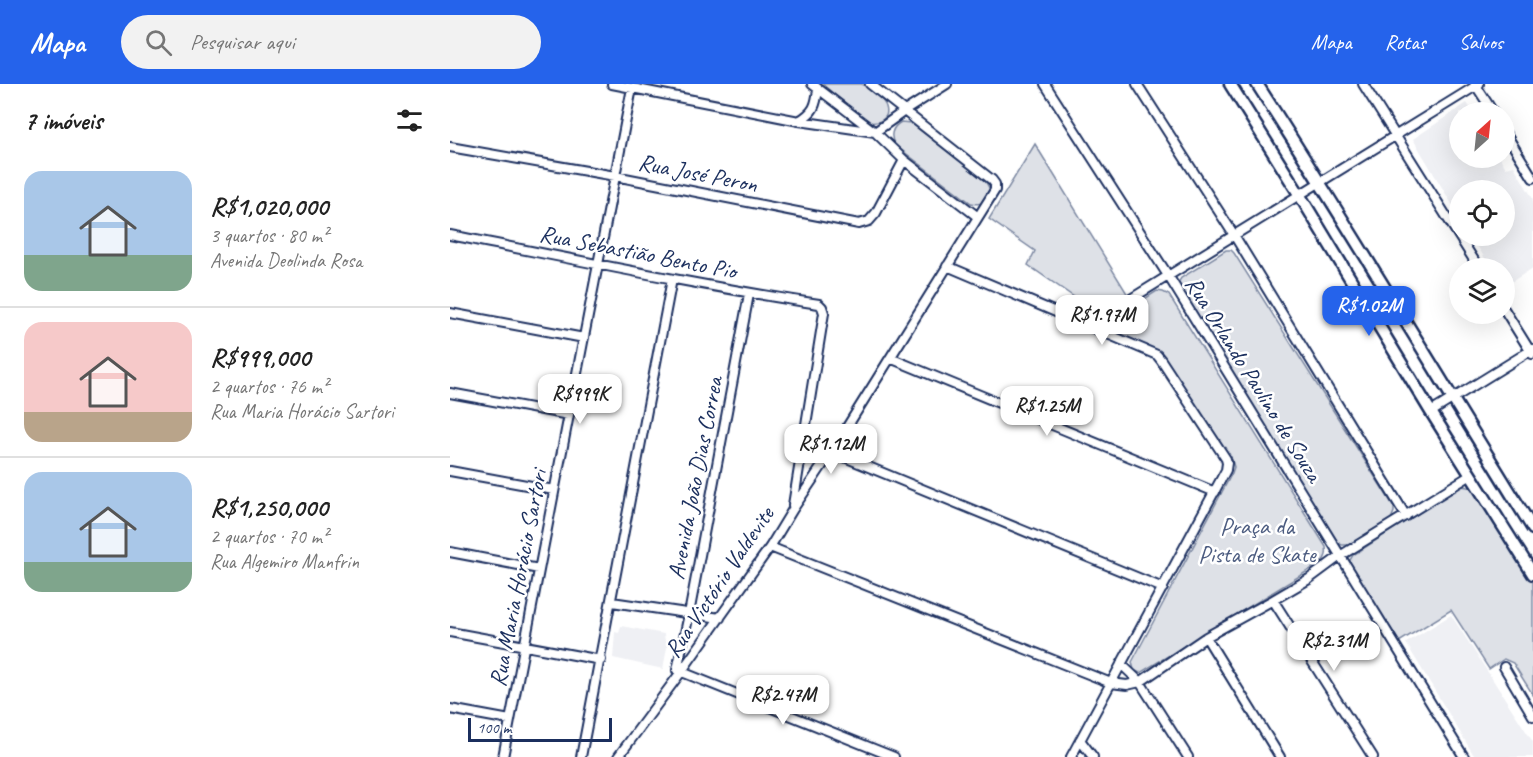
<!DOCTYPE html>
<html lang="pt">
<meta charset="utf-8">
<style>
:root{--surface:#fff;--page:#f2f2f2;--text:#222;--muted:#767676;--line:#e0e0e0;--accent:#2563eb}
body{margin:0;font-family:Caveat,sans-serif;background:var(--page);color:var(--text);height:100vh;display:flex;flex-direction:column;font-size:22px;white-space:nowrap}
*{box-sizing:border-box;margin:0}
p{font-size:20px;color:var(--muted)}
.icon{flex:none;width:33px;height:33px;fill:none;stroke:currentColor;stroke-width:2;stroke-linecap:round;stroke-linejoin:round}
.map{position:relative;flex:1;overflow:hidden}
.details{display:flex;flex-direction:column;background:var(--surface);width:450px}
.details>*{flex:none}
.needle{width:39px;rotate:27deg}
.controls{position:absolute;left:999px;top:18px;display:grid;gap:12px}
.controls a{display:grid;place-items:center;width:66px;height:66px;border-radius:50%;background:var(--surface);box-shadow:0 6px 24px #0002;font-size:30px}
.scale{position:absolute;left:18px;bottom:15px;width:144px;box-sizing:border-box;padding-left:6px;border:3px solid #1b2f5e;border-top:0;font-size:16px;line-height:21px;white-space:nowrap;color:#1b2f5e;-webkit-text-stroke:4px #fff;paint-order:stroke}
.price{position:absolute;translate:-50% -51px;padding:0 14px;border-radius:12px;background:#fff;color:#222;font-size:20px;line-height:39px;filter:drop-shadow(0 2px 3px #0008)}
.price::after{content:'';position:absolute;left:50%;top:36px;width:18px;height:14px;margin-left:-9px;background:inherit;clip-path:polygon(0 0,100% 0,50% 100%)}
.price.current{background:var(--accent);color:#fff}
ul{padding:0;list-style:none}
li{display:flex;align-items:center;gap:18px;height:150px;padding:0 24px}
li+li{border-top:2px solid var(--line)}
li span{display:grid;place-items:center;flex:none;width:168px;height:120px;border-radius:18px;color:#555}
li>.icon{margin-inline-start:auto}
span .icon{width:72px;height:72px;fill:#fffc;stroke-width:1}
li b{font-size:26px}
h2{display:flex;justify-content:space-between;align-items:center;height:72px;padding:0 24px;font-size:26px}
header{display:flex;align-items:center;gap:36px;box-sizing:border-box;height:84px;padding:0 30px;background:var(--accent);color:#fff}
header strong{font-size:28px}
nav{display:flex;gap:33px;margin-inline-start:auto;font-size:21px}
.search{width:420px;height:54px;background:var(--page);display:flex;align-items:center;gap:15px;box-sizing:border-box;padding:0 21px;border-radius:33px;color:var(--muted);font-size:22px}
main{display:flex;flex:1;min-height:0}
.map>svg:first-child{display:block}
.built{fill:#eff0f4}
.green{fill:#dee1e7;stroke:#7c88a2;stroke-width:1.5}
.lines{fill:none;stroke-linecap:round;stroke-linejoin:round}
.minor-casing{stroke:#1b2f5e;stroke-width:12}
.tertiary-casing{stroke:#1b2f5e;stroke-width:15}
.minor{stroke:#fff;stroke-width:8}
.tertiary{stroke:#fff;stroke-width:10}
.labels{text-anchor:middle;stroke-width:5;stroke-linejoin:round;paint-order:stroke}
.street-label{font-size:24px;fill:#1b2f5e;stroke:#fff}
.park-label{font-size:24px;fill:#4c5c80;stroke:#fff}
</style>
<header>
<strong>Mapa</strong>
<div class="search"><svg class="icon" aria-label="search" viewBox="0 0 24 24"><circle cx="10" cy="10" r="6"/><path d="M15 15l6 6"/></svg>Pesquisar aqui</div>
<nav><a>Mapa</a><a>Rotas</a><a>Salvos</a></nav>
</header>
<main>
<section class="details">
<h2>7 imóveis<svg class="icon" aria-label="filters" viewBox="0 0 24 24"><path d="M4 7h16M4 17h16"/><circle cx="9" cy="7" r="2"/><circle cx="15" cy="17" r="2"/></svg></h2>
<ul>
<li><span style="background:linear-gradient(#a9c7e8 70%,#7fa58c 0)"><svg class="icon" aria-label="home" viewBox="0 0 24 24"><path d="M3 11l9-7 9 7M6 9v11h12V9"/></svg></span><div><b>R$1,020,000</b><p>3 quartos · 80 m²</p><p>Avenida Deolinda Rosa</p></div></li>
<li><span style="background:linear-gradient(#f6c9c9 75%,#b9a48a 0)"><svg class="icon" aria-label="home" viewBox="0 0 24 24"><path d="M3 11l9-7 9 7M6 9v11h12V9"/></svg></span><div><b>R$999,000</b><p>2 quartos · 76 m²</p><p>Rua Maria Horácio Sartori</p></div></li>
<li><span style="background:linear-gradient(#a9c7e8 75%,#7fa58c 0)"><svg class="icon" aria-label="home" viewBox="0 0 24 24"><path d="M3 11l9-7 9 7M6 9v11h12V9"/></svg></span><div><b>R$1,250,000</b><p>2 quartos · 70 m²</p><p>Rua Algemiro Manfrin</p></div></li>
</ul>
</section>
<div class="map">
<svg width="1083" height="673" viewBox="0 0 1083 673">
<rect width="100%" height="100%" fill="#fff"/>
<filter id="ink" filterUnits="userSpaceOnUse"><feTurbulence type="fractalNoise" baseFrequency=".0167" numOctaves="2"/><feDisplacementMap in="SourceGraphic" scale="12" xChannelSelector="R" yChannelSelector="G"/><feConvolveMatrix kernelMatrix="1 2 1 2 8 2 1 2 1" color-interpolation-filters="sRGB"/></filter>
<g filter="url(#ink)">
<path class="built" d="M1017,19L1023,28H1010V74H1050L1056,84L1064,82L1083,115V184L1055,202L1054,184H1041L1021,152H1054V106H1010L1009,132L963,55Z
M1001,531L1083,658V673H1025L956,559Z
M171,542L214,550L215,557L218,558L213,585L163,574L165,548L169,549Z"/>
<path class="green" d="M372,0C381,0 404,0 411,0C417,1 435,17 436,23C440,35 428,40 418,38Z
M451,38L461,39L535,97C545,110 537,123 521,119L445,61C439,52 442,43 451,38Z
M585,60L678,211L640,235L626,227L631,218L578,181L585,167L539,135Z
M776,166H781L784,169L944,423V428L941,435L899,461H892L886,458L728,204V199L731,194Z
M707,207L713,208L719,211L876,463C877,470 876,474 871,479L690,589L684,586L682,578L782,389L784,383L782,376L709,268L675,253L669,248L667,239L671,230Z
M1011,402L1024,404L1083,498V611L1063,579L1054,575L1039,585L1001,526L949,558L900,480V476L903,471Z"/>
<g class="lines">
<defs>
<path id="minor" d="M162,0L349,37L425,48L453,28L497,0
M362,0L425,48L454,76L528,133
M595,0L719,193L1014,673
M687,0L784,151L956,432
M913,0L1029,184
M1025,0L1043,28
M349,37C364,28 366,22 368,5
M1054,47L1083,94
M0,63L165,92L409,140L419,137L426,129L454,76
M0,151C123,175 245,201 369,220L372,223L374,229L343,421
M497,182L707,271L711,276L776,375L777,379L776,386L621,673
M299,210L239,530L227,586L444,673
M1054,225L1082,270
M0,229L134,254
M637,242L1029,0
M440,274L765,408
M0,309L119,331
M981,328L1083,265
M353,356L713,504
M0,387L104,406
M320,463L661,599L677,601L690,598L756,553L823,516L859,495L890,472L1021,391
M0,468L89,485
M823,516L923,673
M162,518L270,534
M0,548L151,576
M756,553L830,673
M671,580L690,598L738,673
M1054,583L1083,632
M0,625L60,636
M630,656L643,673
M53,673L182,4
M131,673L222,195
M168,673L231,588L320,463L343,425L382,367L545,106V100L542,96L420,0"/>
<path id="tertiary" d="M780,0L849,110L981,328L1083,490
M807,0C902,147 991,297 1083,445"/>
</defs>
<use href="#minor" class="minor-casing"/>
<use href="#tertiary" class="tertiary-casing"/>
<use href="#minor" class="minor"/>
<use href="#tertiary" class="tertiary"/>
</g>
</g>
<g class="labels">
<g class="street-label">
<text transform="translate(248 89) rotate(11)" y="8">Rua José Peron</text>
<text transform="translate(188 168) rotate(11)" y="8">Rua Sebastião Bento Pio</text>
<text transform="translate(804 295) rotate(58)" y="8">Rua Orlando Paulino de Souza</text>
<text transform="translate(245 394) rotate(-79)" y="8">Avenida João Dias Correa</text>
<text transform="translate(68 494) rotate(-79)" y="8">Rua Maria Horácio Sartori</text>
<text transform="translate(269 498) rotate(-56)" y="8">Rua Victório Valdevite</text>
</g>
<g class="park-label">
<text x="807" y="450">Praça da<tspan x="807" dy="28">Pista de Skate</tspan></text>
</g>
</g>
</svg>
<div class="controls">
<a><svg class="needle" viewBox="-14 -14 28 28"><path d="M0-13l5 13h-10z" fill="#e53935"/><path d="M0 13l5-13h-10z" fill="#767676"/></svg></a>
<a><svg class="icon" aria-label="locate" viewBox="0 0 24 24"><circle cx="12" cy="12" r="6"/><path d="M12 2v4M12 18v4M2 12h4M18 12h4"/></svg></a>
<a><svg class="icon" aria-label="layers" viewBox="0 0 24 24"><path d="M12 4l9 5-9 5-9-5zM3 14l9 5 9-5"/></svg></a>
</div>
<div class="scale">100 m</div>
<b class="price current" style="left:919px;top:253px">R$1.02M</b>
<b class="price" style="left:652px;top:262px">R$1.97M</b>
<b class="price" style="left:130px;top:341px">R$999K</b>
<b class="price" style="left:597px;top:353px">R$1.25M</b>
<b class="price" style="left:381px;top:391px">R$1.12M</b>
<b class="price" style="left:884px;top:588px">R$2.31M</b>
<b class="price" style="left:333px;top:642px">R$2.47M</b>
</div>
</main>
